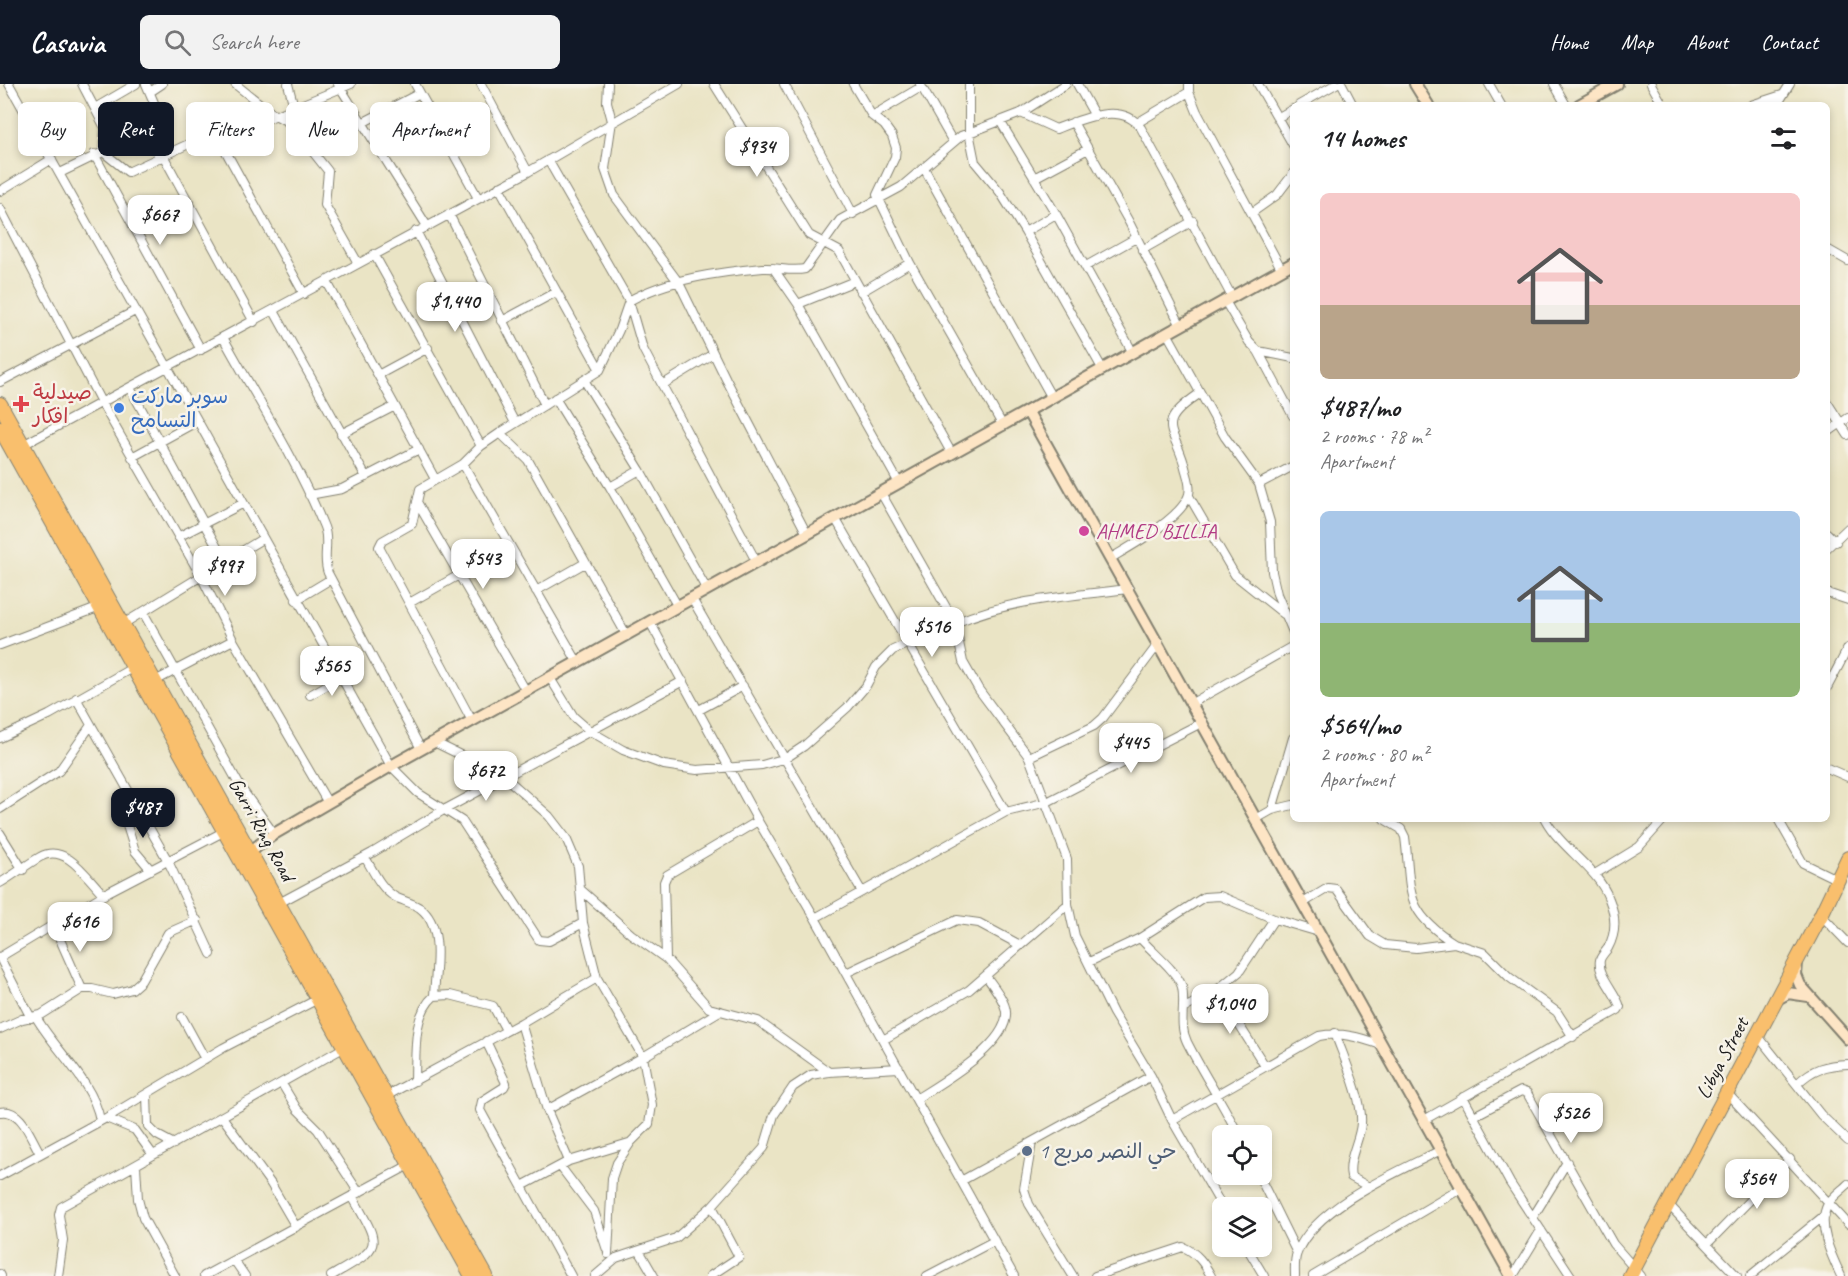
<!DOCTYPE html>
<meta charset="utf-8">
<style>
:root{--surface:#fff;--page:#f2f2f2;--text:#202124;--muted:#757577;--accent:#111827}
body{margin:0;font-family:Caveat,"Playpen Sans Arabic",sans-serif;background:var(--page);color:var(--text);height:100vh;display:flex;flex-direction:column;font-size:22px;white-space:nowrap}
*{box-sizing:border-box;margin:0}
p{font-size:20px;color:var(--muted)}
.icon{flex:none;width:33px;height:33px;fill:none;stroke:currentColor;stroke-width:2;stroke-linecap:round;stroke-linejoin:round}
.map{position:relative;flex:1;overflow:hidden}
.details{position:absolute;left:1290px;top:18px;width:540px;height:720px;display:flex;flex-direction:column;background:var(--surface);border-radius:9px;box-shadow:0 3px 9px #0003}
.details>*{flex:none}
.banner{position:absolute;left:18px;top:18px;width:570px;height:54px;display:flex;gap:12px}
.tools{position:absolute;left:1212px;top:1041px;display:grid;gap:12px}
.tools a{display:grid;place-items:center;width:60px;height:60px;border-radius:9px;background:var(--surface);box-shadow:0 3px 9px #0003;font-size:30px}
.price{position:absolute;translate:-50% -51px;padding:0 14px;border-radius:12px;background:#fff;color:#222;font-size:20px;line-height:39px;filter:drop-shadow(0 2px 3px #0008)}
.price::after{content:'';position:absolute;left:50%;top:36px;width:18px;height:14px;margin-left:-9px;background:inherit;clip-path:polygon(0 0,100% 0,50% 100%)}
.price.current{background:var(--accent);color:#fff}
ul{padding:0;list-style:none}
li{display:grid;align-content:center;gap:12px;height:318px;padding:0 30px}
li span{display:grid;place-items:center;height:186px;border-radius:9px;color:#555}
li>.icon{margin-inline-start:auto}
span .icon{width:108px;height:108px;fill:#fffc;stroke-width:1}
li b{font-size:26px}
h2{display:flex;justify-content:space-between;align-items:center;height:72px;padding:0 30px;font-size:26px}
.pill{padding:0 21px;border-radius:9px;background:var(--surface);box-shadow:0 3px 9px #0003;font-size:21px;line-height:54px}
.pill.current{background:var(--accent);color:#fff}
header{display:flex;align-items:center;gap:36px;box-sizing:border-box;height:84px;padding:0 30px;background:var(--accent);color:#fff}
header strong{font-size:28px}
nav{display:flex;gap:33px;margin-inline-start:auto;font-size:21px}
.search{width:420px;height:54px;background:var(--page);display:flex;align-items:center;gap:15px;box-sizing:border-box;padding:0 21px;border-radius:9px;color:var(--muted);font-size:22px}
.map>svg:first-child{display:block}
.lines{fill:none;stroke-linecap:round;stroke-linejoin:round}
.street-casing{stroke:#838070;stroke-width:10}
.secondary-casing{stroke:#838070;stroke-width:14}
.highway-casing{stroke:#838070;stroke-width:16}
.street{stroke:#fff;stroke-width:8}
.secondary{stroke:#fde5c5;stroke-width:10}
.highway{stroke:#f9bf6d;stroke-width:14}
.health-dot{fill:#e0444e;stroke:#f7f3e8;stroke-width:2}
.shop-dot{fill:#3f7fe0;stroke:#f7f3e8;stroke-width:2}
.hotel-dot{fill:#d1479c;stroke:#f7f3e8;stroke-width:2}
.service-dot{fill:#5c6f8a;stroke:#f7f3e8;stroke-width:2}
.labels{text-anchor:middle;stroke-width:5;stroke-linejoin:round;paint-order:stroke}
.health-label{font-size:21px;fill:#be3a42;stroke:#f7f3e8;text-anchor:start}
.shop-label{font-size:21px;fill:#366cbe;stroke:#f7f3e8;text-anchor:start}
.hotel-label{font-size:21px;fill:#b23c85;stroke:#f7f3e8;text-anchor:start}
.street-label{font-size:21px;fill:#1c1c1c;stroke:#f7f3e8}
.service-label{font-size:21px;fill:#4e5e75;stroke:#f7f3e8;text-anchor:start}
</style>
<header>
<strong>Casavia</strong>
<div class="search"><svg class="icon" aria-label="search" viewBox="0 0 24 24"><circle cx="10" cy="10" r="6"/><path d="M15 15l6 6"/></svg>Search here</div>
<nav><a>Home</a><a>Map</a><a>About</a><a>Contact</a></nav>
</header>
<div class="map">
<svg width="1848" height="1192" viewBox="0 0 1848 1192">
<rect width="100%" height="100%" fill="#f7f3e8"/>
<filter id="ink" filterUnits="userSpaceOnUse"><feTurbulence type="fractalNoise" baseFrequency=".0167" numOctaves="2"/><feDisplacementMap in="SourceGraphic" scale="12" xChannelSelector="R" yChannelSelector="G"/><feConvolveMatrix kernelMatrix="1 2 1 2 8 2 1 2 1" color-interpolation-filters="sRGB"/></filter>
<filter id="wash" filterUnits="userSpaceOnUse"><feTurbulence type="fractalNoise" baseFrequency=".008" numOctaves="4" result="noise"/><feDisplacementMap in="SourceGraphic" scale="24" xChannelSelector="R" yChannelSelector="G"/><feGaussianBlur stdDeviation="1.35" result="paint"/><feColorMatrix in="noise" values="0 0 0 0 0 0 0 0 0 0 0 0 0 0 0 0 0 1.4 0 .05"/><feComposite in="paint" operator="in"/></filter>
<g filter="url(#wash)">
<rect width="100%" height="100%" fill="#eae4c5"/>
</g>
<g filter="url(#ink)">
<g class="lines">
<defs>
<path id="street" d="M9,0L391,682L418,709L462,737L539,856L549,857L583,839
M82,0L105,44L103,68
M235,0L273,30L290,39L328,87L325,121L358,179
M288,0L294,23
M338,0L427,142
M415,0L478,114
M481,0L528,88
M608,0L607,18L612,37L605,85L614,111L679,199L726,295L807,450
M714,0L809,151L839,167L952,370
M784,0L853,130
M853,0L872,32L884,41L892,52L896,64L895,73L877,111L910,179
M920,0L953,58
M969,0V48L975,78L1000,108L1025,148L1103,286
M1077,0L1095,32
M1189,0V8L1197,28L1282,186
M1258,0L1293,61
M1342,0L1353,21
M1489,0L1501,21
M1554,0L1566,21
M1651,0L1663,21
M150,8L162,0
M1299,21L1336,0
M1751,21L1782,11
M1777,21L1790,0
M95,24L136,0
M1021,29L1056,45C1081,35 1122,17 1141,44L1232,213
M872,32L921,3
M1277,34L1293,25
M1000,37L1056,130
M1073,38L1129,138L1181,242
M362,39L420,9
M1137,39L1189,8
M145,46L160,74
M219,55L304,210
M106,69L161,35L146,0
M94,70L201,266
M164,73L254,238
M548,76L629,217L643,265L757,479
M924,84L1052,314
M60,89L103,68L128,88L208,51H213L219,55L351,0
M1034,94L1088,65
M499,103L600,286
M0,107L52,75
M0,124L101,318L201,492L233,556L328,719
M1253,128L1277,111L1293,90
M449,130L545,321
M416,147L515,339
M1025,148L1056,130L1133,269
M1827,165L1848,177
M1142,166L1193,137
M374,170L481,362
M1086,182L1136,154
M773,184L798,220L899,399
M327,198L435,395
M861,208L910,179L1003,342
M1225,217L1249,258L1258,267L1293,332
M798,220L855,197
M274,227L366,393
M502,237L556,208
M1167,249L1225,353L1259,400L1270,438L1272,488L1277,510L1293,548
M224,255C258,317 298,378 324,443C330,458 322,474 328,489L421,665
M1258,267L1293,274
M378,291L428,264
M584,296L640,386
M0,298L135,227
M662,301L713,270
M130,304L225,478
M555,314L610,403L678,523
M1827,318L1848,351
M500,349L528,376L627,552
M1827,349L1848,334
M341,350L395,322
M21,362L528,88L679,0
M132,373L196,338
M463,380L578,579
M1259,400L1293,382
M610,403L640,386L707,506
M881,409L955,539L963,578L979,606L1029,673L1067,775L1068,820L1075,852L1113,929L1151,992L1172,1036L1223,1124
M309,411L342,405L419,365
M1189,412L1235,491L1284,530
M417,418L526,607
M835,434L1006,728
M1827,449L1836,458
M178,453L242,420
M1827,464L1848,444
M1111,474C1132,462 1183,433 1189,410C1191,402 1188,394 1186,387C1176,344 1152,342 1199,310
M536,507L585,479
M1827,509L1848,516
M692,515L862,808
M296,516L331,495
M411,518L459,491
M143,528L241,704L274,750
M650,538L758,737L815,834L1014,1192
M955,539C1010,515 1070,512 1129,505
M123,540L262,455
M0,561L100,523
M550,594L574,633L590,647L623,666L664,681L697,686L762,681L786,674L804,662L848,623L866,602L876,583L893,566L909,559
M155,597L233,556
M1827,604L1848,564
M310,611L341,593
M76,614L168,777L211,870
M1192,619L1293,562
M699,626L743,602
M472,637L379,463L382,457L412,440L420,405L463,380L481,362L500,349L600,286L619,246L629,217C667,195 719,188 763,184C777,183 791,188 805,185L840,136L901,103L961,52L1021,29L1066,0
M0,654L49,631L132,584
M434,658L505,693L549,732L566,754L578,782L583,839L597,894L643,973L652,1021L649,1040L631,1058L617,1079L612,1094L608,1170
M1029,673L1094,642L1103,634L1159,559
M1827,684L1848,693
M0,725L59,687L91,641
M1272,726L1293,654
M124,732L135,767L151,786
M1256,735L1272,726L1293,721
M1384,735L1401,745L1405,753C1412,807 1402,826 1454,859
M1778,735L1803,779L1838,796
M0,749L23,786
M365,773C373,787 381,805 395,813C403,817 413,819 420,824C445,843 435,886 434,912
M1595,790L1639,763L1664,735
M0,799C14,791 26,781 40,773C66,758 88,795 104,811
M580,805L631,850L666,875L709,924L758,937L829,988
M279,819L372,769L442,727L683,597
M1303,819L1328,804L1336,805L1370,852L1385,861L1416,864L1454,859L1485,869L1509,893L1557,928L1573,953
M1821,831L1848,859
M815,834L1006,728L1047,718L1203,638
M54,842L82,905
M1140,854C1151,867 1178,888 1182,903C1186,922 1178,939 1187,958C1203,990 1223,1019 1239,1052
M0,873L108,808L225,747
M0,874L31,934
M666,875L664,798L667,791L758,737
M1089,878L1140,854L1204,813L1220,812L1274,835L1319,848
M846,889L957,836L979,839L1020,861
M1217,906L1265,982
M1183,925L1217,906L1239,888L1274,835
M36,933C55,966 93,998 100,1036
M182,933L205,975
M521,939L547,1026L569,1077
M0,945L22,935L41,931L82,905H92L113,910L132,905L141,897L168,849L197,836
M1335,949C1343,972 1363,1015 1361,1039C1360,1057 1347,1075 1351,1093L1369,1103
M1758,952L1821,1031L1848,1057
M883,956L969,906L1068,820
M486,957L506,999L504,1003L482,1017L480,1026L571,1192
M415,997C416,970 412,931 434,912L450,911L493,922L506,946
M282,1000L297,1025L318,1046L359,1109
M1797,1000C1813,984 1826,981 1848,980
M1727,1009L1848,1140
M147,1010L148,1042L157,1051L174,1060
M386,1012L521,939L597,894
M1463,1013L1510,1099L1571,1192
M916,1015C939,1000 1009,961 1006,928C1005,916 993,902 986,892
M547,1026L643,973L718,928
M0,1028C22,1024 30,1053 40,1069
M1474,1032L1521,1007L1527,1009L1613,1160L1641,1192
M106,1034L135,1046L153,1071
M223,1034L271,1100L296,1143
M1172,1036L1319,952C1342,948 1359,953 1381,961
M1424,1036L1618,926L1620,923C1616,908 1597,891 1600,876C1601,872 1606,867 1608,864C1617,848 1616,832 1609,815C1597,783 1562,766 1545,735
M1032,1058L1024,1105L1029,1120L1073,1192
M136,1082L138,1115L143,1134L175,1192
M560,1082L594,1127L607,1166
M1258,1090L1297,1169
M0,1092L106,1034L223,964L318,915
M961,1097L1151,992
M522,1102L569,1077L629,1059
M1668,1120L1737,1192
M1533,1133L1567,1078
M1707,1160L1790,1075
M1246,1162L1264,1192
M640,1168L654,1192
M234,1176L245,1192
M0,1190L1,1192
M58,1192L63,1156L59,1131L61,1123L345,963
M204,1192L411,1080
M331,1192C383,1162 382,1165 352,1112
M595,1192L616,1174L676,1154L712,1122L764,1064L774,1031L793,1003L811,991L829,988L899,984
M710,1192L739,1173L712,1122
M927,1192L994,1157
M1095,1192L1183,1163C1197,1169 1204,1179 1211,1192
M1295,1192C1295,1185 1294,1176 1297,1169C1314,1123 1399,1087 1441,1066
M1313,1192L1462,1104
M1513,1192L1541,1146
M1750,1192L1825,1131
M1841,1192C1832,1173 1816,1141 1828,1120C1832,1113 1842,1106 1848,1100"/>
<path id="secondary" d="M1415,0L1428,21
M1579,21L1617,0
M1028,328L1511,1192
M244,772L274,750L391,682L1293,179
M1797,878L1796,891L1800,901L1848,955
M1777,915L1788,909L1808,912"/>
<path id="highway" d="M0,320L486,1192
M0,344L472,1192
M1630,1192L1821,831L1848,774"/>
</defs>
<use href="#street" class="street-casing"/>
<use href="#secondary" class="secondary-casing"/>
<use href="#highway" class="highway-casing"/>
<use href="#street" class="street"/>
<use href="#secondary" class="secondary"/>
<use href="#highway" class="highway"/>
</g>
</g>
<path class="health-dot" d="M18 311h6v6h6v6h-6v6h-6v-6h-6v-6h6z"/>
<circle class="shop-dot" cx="119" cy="324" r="6"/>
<circle class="hotel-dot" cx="1084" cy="447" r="6"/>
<circle class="service-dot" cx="1027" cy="1067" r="6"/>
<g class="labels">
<g class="health-label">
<text x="33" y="315">صيدلية<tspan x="33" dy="24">افكار</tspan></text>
</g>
<g class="shop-label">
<text x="131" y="319">سوبر ماركت<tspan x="131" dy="24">التسامح</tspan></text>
</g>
<g class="hotel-label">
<text x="1096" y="454">AHMED BILLIA</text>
</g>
<g class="street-label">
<text transform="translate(262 745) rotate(61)" y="7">Garri Ring Road</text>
<text transform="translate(1722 974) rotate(-62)" y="7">Libya Street</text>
</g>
<g class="service-label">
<text x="1039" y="1074">حي النصر مربع 1</text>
</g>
</g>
</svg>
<div class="tools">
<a><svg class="icon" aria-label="locate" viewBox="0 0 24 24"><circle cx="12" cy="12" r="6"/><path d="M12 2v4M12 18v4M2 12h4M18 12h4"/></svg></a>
<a><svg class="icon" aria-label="layers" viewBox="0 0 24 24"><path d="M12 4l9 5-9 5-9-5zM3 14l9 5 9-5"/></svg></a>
</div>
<b class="price" style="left:757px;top:94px">$934</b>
<b class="price" style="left:160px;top:162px">$667</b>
<b class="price" style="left:455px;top:249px">$1,440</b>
<b class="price" style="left:483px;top:506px">$543</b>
<b class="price" style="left:225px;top:513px">$997</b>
<b class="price" style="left:932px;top:574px">$516</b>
<b class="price" style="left:332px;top:613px">$565</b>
<b class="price" style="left:1131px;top:690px">$445</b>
<b class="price" style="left:486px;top:718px">$672</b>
<b class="price current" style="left:143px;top:755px">$487</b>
<b class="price" style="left:80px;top:869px">$616</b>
<b class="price" style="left:1230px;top:951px">$1,040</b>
<b class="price" style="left:1571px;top:1060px">$526</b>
<b class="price" style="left:1757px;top:1126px">$564</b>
<div class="banner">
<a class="pill">Buy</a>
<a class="pill current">Rent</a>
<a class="pill">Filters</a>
<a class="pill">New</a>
<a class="pill">Apartment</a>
</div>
<section class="details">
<h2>14 homes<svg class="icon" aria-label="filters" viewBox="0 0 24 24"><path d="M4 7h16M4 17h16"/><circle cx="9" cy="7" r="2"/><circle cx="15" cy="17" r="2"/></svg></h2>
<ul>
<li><span style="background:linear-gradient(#f6c9c9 60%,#b9a48a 0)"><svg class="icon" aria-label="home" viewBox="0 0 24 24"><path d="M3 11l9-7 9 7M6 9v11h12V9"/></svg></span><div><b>$487/mo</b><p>2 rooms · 78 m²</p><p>Apartment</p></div></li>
<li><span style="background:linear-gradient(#a9c7e8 60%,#8fb573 0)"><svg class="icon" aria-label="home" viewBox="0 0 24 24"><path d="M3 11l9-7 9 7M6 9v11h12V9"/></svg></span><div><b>$564/mo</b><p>2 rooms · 80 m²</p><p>Apartment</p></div></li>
</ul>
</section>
</div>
